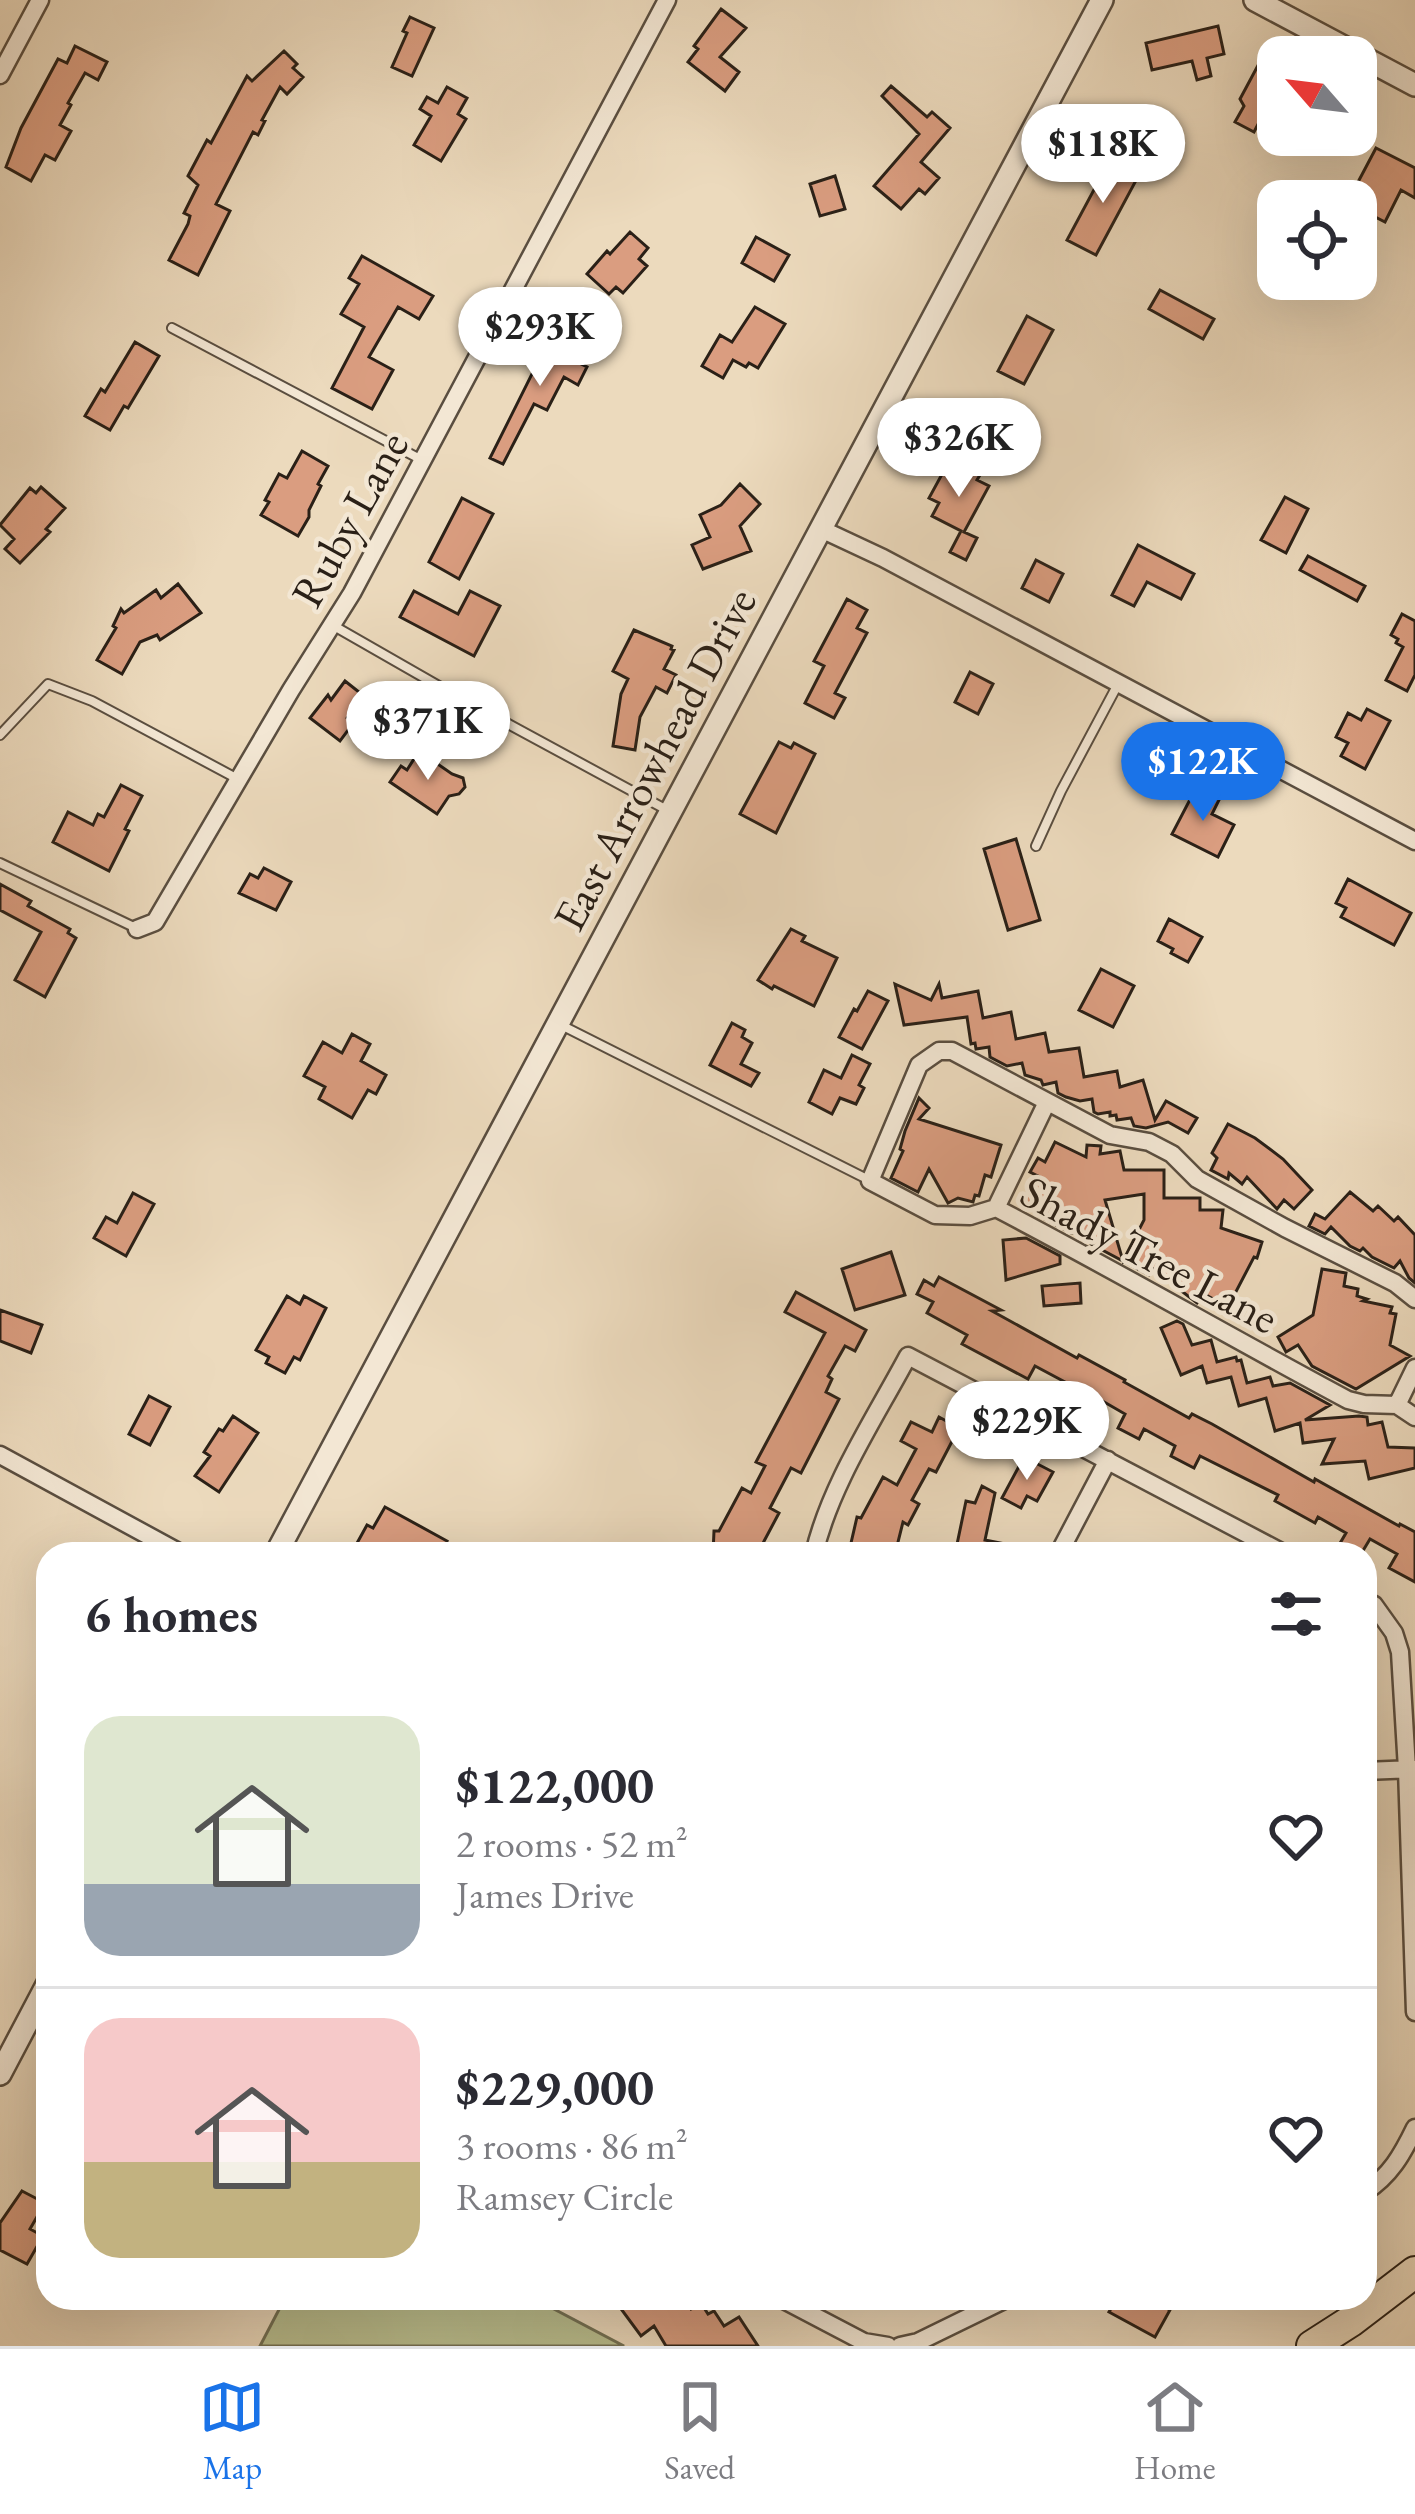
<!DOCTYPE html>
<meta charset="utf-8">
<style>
:root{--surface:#fff;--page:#f7f7f7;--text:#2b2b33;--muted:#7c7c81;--line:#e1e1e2;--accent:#1a73e8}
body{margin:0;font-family:"EB Garamond",serif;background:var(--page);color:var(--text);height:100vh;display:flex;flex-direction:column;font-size:45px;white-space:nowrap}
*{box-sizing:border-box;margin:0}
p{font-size:39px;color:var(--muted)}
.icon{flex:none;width:66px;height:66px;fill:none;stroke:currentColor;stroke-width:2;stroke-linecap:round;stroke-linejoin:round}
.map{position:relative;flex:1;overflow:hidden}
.sheet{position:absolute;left:36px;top:1542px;width:1341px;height:768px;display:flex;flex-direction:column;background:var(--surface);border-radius:36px;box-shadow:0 12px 48px #0002}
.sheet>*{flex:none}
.needle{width:78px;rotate:298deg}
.tools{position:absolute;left:1257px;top:36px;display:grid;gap:24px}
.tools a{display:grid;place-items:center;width:120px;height:120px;border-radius:24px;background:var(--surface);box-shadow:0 12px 48px #0002;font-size:60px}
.price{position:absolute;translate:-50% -102px;padding:0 27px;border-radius:42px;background:#fff;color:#222;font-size:39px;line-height:78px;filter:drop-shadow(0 3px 6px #0008)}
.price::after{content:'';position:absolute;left:50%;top:72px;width:36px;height:27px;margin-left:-18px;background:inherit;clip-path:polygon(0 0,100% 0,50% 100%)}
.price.active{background:var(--accent);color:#fff}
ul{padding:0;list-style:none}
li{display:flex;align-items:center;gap:36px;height:300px;padding:0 48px}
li+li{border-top:3px solid var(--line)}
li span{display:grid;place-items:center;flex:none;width:336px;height:240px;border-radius:36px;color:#555}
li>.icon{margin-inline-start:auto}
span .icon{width:144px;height:144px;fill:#fffc;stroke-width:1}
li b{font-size:51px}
h2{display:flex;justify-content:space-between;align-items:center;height:144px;padding:0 48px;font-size:51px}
.menu{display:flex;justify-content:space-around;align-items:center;height:168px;border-top:3px solid var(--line);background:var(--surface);font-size:33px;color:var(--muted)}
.menu a{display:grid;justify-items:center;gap:6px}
.menu .active{color:var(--accent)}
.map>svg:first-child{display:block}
.green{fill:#b9bf90;stroke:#727054;stroke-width:3}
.building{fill:#da9d80;stroke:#2a2017;stroke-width:3;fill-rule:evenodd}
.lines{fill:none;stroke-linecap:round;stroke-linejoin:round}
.service-casing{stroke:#5a4e40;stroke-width:12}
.minor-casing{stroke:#5a4e40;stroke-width:21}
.tertiary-casing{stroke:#5a4e40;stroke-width:26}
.motorway-casing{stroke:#2a2017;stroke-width:34}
.service{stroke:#f3e7d4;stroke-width:8}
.minor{stroke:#f3e7d4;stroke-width:16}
.tertiary{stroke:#f3e7d4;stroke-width:21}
.motorway{stroke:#ecdabd;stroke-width:30}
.labels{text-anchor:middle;stroke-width:9;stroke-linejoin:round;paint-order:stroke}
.street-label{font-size:45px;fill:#2a2017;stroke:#f3e7d4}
</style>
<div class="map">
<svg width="1415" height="2346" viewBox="0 0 1415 2346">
<rect width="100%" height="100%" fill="#ecdabd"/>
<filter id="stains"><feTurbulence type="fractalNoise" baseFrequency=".00167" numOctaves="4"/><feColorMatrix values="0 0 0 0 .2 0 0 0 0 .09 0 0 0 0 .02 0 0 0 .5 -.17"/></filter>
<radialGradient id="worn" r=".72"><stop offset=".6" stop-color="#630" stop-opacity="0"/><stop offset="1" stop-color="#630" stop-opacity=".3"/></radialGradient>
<path class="green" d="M285,2298H533L624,2346H260Z"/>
<path class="building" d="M721,9L746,28L720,57L739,72L725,91L688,62L698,49L694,46Z
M410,17L434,28L412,76L392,67L407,33L403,31Z
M1218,26L1224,54L1207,58L1211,76L1197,80L1192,61L1152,70L1146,43Z
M75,46L107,62L98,80L85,73L68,103L71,105L60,125L71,131L55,160L45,155L31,181L6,167L21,128L58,59L67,63Z
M284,51L297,64L293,68L303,77L287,94L280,87L262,120L265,121L258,135L253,132L216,204L230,211L198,275L169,260L188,224L190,216L184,213L198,185L188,176L207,140L211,143L247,76L252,81Z
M1263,56L1278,64V86L1254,132L1235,122L1244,106L1240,99Z
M891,86L927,117L932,112L950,128L921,162L939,178L925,194L919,189L901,209L874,186L919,134L882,96Z
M447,87L467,98L458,114L466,119L441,161L414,145L431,116L420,109L427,97L438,103Z
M1376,148L1415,168V198L1401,190L1385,222L1356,207V201H1348Z
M1111,158L1140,173L1096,255L1067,240Z
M835,176L845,209L820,216L810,184Z
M630,232L648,248L639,259L647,266L623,293L616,287L609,294L587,274L607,251L610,254Z
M756,237L789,255L774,281L742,263Z
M362,256L433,296L419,319L398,307L369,357L393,370L372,409L332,388L364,327L341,314L359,284L349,278Z
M1160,290L1214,319L1203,339L1149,309Z
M755,307L785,324L758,368L749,363L746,367L733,360L723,378L702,366L720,335L732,342Z
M1027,316L1053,330L1024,384L998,371Z
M549,331L570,343L564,355L587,367L578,385L564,377L547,410L534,404L503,464L490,458L538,362L534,360Z
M135,342L159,356L128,408L124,406L110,430L85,416L101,389L105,392Z
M302,451L328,466L318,484L321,486L309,510V517L298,536L261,515L269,502L265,500L279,474L287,478Z
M953,454L983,470L977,480L989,486L964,532L977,538L966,560L950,552L961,531L932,516L939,503L929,498Z
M740,484L760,504L740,526L751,551L703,569L692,545L710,537L700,515L721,505Z
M41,487L65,508L46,529L50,532L20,563L5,549L14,539L0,525L30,488L36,493Z
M1285,497L1308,509L1286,553L1261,540Z
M462,498L493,514L459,579L429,562Z
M1138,545L1194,574L1181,599L1147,582L1134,606L1112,595Z
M1308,556L1365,586L1357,601L1300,570Z
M1036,560L1063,574L1049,602L1022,588Z
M178,584L201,613L160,640L157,635L140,642L122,674L97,660L116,628L113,626L121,609L124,613L156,590L161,598Z
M414,591L458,614L470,591L500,606L474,656L400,617Z
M847,599L867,610L857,628L867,633L835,693L845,698L834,718L805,703L824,666L814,661Z
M1402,614L1415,621V675L1407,691L1386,680L1403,647L1396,643L1398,639L1391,635Z
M634,630L672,646L671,649L674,650L664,669L676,675L667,693L656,687L640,717L635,750L613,746L621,694L628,679L613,671Z
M970,672L993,684L978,714L955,702Z
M345,681L364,696L348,717H358L340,741L310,718L328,695L331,700Z
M1367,709L1390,721L1365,769L1341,756L1348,743L1336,737L1348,713L1361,720Z
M779,742L791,748L794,743L815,754L776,833L740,814Z
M419,751L452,774L463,778L465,787L459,794L449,796L437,814L390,782L401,766L407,770Z
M121,785L142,796L125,829L129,831L109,871L53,842L68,812L93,825L98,814L104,817Z
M1196,788L1219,800L1212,814L1234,825L1218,857L1172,834Z
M1016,839L1040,920L1008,930L984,849Z
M264,868L291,882L276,910L239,893L250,874L258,878Z
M1348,879L1411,913L1394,945L1341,917L1346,908L1336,903Z
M0,884L31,901L28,906L70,929L68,933L76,938L45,997L15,980L41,932L0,910Z
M1169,919L1202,937L1188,962L1171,953L1173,949L1158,941Z
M791,929L805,936L802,941L837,958L814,1006L774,986L772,989L758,980Z
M1101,969L1134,986L1113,1027L1079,1010Z
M895,984L931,1000L939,984L942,998L978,991L983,1018L1011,1012L1016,1039L1045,1033L1049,1052L1079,1048L1084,1077L1117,1071L1120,1087L1143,1080L1155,1120L1166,1101L1197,1118L1188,1133L1168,1122L1146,1128L1134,1126L1131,1118L1117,1120L1116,1115L1110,1116V1112L1098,1114L1094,1112L1092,1099L1080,1101L1066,1097L1058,1093L1056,1082L1043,1085L1041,1080L1025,1075L1022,1063L1007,1066L990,1057L989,1047L976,1049L975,1043L971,1044L967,1017L904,1025Z
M868,991L888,1001L862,1049L839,1037L854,1009L857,1011Z
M732,1023L745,1030L742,1037L752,1043L741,1064L759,1073L751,1086L710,1065Z
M352,1034L370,1044L361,1061L386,1075L376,1094L368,1090L352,1118L319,1099L325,1087L304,1076L323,1042L342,1053Z
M852,1055L870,1064L859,1085L864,1088L856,1104L840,1098L832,1114L809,1102L824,1070L841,1078Z
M919,1098L929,1108L919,1119L1001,1145L991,1177L985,1175L979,1196L975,1195L973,1202L958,1198L948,1203L929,1169L918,1192L891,1178L903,1151L900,1149L905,1131Z
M1228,1124L1255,1138L1283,1159L1312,1190L1294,1209L1284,1200L1277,1209L1247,1177L1242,1184L1229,1173L1228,1179L1211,1170L1217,1158L1212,1153Z
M1055,1142L1086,1157L1087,1145L1101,1146L1100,1154L1120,1151L1124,1170H1164V1198H1200V1210H1223L1221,1228L1262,1242L1257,1258L1254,1257L1228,1307L1204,1294L1197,1303L1179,1289L1183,1285L1152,1268L1149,1275L1091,1244L1087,1232L1071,1233L1037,1215L1023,1198L1032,1190L1028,1185L1038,1176L1030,1172L1038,1158L1045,1162ZM1144,1194V1220L1123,1261L1105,1200Z
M1350,1192L1373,1211L1378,1206L1394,1221L1398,1217L1415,1235V1283L1409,1278L1400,1261L1394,1268L1372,1257L1363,1248L1360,1251L1350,1246L1331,1227L1325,1234L1309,1226L1315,1214L1325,1219Z
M133,1193L154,1204L126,1256L94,1238L106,1217L117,1223Z
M1026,1238L1060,1256V1264L1006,1280L1003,1240Z
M891,1252L905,1295L855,1310L842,1269Z
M1322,1269L1346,1273L1344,1286L1358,1289L1357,1296L1367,1299L1363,1301L1392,1307L1390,1313L1396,1314L1390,1345L1410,1356L1356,1389L1312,1366L1298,1345L1286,1352L1278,1337L1313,1315Z
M939,1277L1001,1310L992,1311L1077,1358L1079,1355L1125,1380L1124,1382L1189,1418L1192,1414L1212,1424L1314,1482L1315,1479L1399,1526L1400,1524L1415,1532V1582L1389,1568L1397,1554L1370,1539L1361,1554H1356L1339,1545L1346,1533L1318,1517L1315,1523L1275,1501L1278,1495L1200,1456L1194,1468L1171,1456L1175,1446L1144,1429L1139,1439L1118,1428L1125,1414L1099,1399L1091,1414L1067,1401L1075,1388L1065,1382L1035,1366L1028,1379L962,1344L967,1335L927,1313L933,1302L917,1294L924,1280L934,1286Z
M1080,1283L1081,1303L1044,1306L1042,1286Z
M796,1292L866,1330L855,1351L845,1346L828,1376L832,1379L826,1392L839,1399L801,1473L791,1468L770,1508L779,1513L762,1545V1554H713L714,1531H719L742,1488L751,1493L765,1466L756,1462L825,1333L785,1312Z
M287,1296L300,1304L304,1296L326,1308L300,1360L294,1357L285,1373L266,1363L269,1357L256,1350Z
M0,1310L42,1325L31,1353L0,1341Z
M1177,1321L1183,1324L1192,1345L1211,1340L1217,1362L1236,1357L1237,1361L1241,1360L1247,1383L1270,1377L1273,1386L1290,1383L1330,1405L1305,1420L1359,1416L1367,1417L1368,1425L1382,1422L1388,1447L1415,1448V1468L1369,1479L1365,1461L1322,1464L1334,1439L1303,1443L1300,1423L1275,1431L1266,1398L1239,1406L1231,1377L1207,1383L1202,1366L1181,1375L1161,1328Z
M149,1396L170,1407L150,1445L129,1434Z
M233,1416L258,1433L219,1492L195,1476L210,1456L204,1452L219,1429L223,1431Z
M939,1417L959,1428L936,1472L929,1469L912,1500L919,1504L908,1525L903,1522L895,1554H863L865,1546L851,1543L857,1517L861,1518L883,1477L897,1485L916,1449L901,1441L911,1422L932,1432Z
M1024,1457L1053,1472L1037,1501L1027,1496L1021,1508L1002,1498Z
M982,1486L995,1493L985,1540L1021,1547L1020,1554H955L966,1501L975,1503Z
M385,1507L447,1541L440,1554H351L367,1525L373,1528Z
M22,2191L45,2203L30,2229L43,2236L27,2264L0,2250V2223Z
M613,2298H683L691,2309L701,2303L708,2314L714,2311L724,2326L739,2317L758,2346H666L654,2326L641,2336Z
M1117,2298H1161L1158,2304L1170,2310L1155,2337L1109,2312Z"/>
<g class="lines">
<defs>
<path id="service" d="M172,328L420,459
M334,626L451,693L667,810
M0,735L48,684L92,701L236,778
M1036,846L1061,791L1117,686
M0,863L136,928
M561,1025L869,1180"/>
<path id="minor" d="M0,75L40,0
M821,529L883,558L1415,841
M137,929L155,922L291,690L352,593L667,0
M996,1208L1047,1102
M1415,1299L1395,1283L1285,1228L1197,1179L1172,1154L1149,1142L1110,1135L952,1051H939L919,1065L870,1181L935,1215L970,1216L996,1208C1115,1270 1230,1337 1348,1400L1364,1404L1397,1405L1415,1368
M1397,1405L1415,1417
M0,1455L182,1554
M1059,1553L1108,1460
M814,1554C830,1485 875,1418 908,1356L1285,1554
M1365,1600L1374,1605L1394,1633L1400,1652L1407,1769L1415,2012
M1365,1771L1414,1769
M1365,2192C1390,2176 1402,2155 1415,2128
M780,2298L864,2342L888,2346
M900,2346L918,2342L1008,2298"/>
<path id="tertiary" d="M1255,0L1415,85
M276,1554L1102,0
M0,2074L48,1983"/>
<path id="motorway" d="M1312,2346L1351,2321L1415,2272"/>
</defs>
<use href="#service" class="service-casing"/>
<use href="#minor" class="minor-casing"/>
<use href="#tertiary" class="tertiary-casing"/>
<use href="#motorway" class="motorway-casing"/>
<use href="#service" class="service"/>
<use href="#minor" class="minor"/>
<use href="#tertiary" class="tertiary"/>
<use href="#motorway" class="motorway"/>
</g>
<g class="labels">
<g class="street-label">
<text transform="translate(349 519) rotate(-61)" y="16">Ruby Lane</text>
<text transform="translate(654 759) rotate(-62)" y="16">East Arrowhead Drive</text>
<text transform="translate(1150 1254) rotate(28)" y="16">Shady Tree Lane</text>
</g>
</g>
<rect width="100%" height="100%" filter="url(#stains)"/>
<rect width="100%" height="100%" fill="url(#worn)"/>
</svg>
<div class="tools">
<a><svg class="needle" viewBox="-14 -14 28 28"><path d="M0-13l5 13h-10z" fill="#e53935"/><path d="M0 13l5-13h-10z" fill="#7c7c81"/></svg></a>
<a><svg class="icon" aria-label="locate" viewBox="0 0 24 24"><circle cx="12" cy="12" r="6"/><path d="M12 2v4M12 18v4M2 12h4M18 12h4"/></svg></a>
</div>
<b class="price" style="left:1103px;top:206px">$118K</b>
<b class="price" style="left:540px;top:389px">$293K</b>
<b class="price" style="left:959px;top:500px">$326K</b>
<b class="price" style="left:428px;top:783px">$371K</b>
<b class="price active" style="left:1203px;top:824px">$122K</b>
<b class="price" style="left:1027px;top:1483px">$229K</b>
<section class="sheet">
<h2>6 homes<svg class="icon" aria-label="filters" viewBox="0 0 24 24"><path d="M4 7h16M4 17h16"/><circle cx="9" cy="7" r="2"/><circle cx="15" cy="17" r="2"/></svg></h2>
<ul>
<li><span style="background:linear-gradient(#dfe7d0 70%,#9aa5b1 0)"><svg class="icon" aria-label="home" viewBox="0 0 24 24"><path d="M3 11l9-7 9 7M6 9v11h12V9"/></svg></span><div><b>$122,000</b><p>2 rooms · 52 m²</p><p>James Drive</p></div><svg class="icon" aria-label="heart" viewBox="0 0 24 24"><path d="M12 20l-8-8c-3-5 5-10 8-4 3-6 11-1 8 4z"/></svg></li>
<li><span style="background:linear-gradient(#f6c9c9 60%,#c2b280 0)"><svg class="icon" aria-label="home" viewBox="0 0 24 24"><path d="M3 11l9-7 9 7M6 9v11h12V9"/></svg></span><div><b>$229,000</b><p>3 rooms · 86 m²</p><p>Ramsey Circle</p></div><svg class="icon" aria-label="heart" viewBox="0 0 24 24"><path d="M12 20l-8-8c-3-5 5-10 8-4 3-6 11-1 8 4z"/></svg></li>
</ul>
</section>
</div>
<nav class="menu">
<a class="active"><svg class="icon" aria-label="map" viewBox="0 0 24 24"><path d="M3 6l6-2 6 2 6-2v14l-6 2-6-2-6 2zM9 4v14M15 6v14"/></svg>Map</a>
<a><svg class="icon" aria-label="saved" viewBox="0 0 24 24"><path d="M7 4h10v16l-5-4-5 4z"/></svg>Saved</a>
<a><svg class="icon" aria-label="home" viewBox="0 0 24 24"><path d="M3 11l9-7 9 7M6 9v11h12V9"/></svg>Home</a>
</nav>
